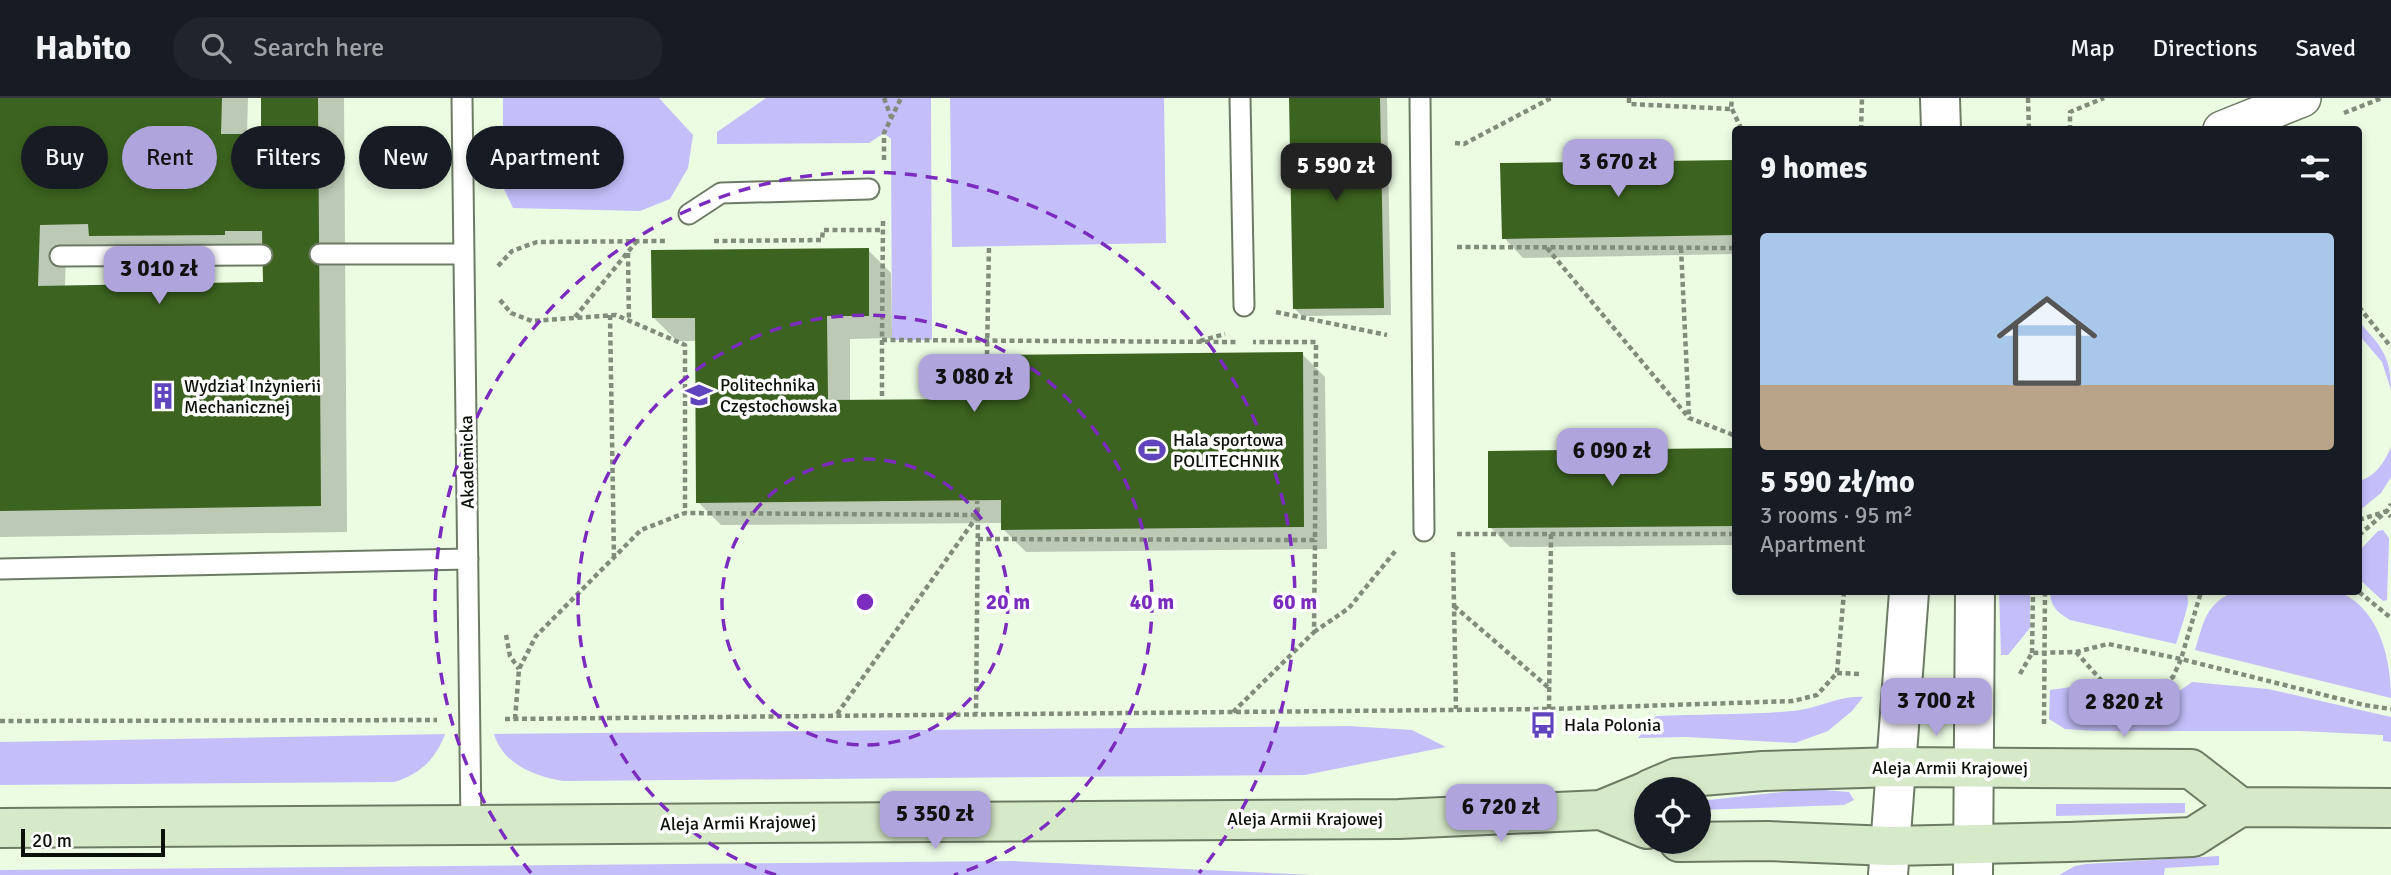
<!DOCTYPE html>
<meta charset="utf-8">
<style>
:root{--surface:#171b24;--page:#20242c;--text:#f1f3f6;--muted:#9ea1a6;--line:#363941;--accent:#afa4dc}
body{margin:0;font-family:Signika,sans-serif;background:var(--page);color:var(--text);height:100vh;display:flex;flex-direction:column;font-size:26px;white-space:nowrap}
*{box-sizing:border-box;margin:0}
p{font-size:23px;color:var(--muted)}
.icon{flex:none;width:38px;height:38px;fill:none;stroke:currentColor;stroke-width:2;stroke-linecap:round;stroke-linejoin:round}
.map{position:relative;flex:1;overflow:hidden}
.side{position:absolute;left:1732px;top:28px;width:630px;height:469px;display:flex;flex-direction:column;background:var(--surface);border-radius:7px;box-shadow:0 4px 10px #0003}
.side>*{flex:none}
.banner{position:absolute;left:21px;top:28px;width:665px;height:63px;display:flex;gap:14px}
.buttons{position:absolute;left:1634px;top:679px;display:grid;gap:14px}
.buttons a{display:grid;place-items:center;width:77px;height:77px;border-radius:50%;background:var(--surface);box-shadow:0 4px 10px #0003;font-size:35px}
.scale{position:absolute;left:21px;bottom:18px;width:144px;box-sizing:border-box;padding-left:7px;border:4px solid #0b1108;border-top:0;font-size:19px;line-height:24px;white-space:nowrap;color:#0b1108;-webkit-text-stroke:5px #fff;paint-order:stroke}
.price{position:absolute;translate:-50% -60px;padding:0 16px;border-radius:14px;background:var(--accent);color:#111;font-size:23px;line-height:46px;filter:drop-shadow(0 2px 4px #0008)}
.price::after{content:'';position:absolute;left:50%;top:42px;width:21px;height:16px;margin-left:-10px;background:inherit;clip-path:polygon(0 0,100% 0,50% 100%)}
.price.selected{background:#222;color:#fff}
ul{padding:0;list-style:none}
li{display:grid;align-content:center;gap:14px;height:371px;padding:0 28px}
li span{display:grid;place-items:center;height:217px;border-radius:7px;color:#555}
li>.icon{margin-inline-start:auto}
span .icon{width:126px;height:126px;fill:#fffc;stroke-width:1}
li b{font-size:30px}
h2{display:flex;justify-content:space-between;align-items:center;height:84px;padding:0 28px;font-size:30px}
.chip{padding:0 24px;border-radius:32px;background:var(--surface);box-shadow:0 4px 10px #0003;font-size:24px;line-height:63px}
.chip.selected{background:var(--accent);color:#111}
header{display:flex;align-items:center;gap:42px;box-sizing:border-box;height:98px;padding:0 35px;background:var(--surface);border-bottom:2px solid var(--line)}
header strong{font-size:33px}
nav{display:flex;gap:38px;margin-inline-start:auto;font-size:24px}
.search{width:490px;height:63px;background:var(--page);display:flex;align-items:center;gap:18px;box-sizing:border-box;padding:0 24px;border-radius:38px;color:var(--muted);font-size:26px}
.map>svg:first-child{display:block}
.green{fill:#c4bffa}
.forest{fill:#c4c0fd}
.shadow{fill:#0003;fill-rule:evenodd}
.building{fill:#3c631f;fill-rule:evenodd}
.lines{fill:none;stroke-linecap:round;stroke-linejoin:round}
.service-casing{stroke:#6d7b65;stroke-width:23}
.minor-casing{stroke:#6d7b65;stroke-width:40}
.tertiary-casing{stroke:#6d7b65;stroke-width:42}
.secondary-casing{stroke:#6d7b65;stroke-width:42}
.path{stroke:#818c7b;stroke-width:4.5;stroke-dasharray:5 3.5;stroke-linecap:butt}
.service{stroke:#fff;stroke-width:19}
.minor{stroke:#fff;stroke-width:37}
.tertiary{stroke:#fff;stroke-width:38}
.secondary{stroke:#d6e9c8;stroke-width:38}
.ring{fill:none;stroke:#7b2cbf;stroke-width:3.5;stroke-dasharray:12 9}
.labels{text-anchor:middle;stroke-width:7;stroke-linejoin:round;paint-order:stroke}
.poi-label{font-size:18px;fill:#0b1108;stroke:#fff;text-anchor:start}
.street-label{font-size:18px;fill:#0b1108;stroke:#fff}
.centre{fill:#7b2cbf;stroke:#fff;stroke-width:3.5}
.ring-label{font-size:21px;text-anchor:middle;font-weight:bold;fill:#7b2cbf;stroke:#fff;stroke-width:7;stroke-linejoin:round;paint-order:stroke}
</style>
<header>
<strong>Habito</strong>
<div class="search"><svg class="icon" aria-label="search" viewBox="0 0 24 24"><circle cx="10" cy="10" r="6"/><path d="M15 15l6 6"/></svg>Search here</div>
<nav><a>Map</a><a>Directions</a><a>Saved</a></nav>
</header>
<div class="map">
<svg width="2391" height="777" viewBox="0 0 2391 777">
<rect width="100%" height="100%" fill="#ecfce3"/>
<path class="green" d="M503,0H659L693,37L688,70L670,101L640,113L513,110L503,89Z
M766,0H931L932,242H892L891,41L884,35L869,45L717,46V34Z
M950,0H1164L1166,145L952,149Z
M2359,224C2381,248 2391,258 2391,292L2382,264L2359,237Z
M2391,349V379L2381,395L2359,413V383C2376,378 2384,365 2391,349Z
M2383,432L2389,440L2387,502L2383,503L2359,481V453L2378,433Z
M1999,494H2030V530L2008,557H2001Z
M2233,494C2253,493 2328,489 2341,495C2380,512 2391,562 2391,600L2195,552C2204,524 2205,507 2233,494Z
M2192,584L2268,591L2391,619V644L2383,643V637L2300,633H2096L2065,631L2049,621L2050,592L2078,588L2099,611L2100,617L2147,619L2148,615Z
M1863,599L1852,613L1828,633L1795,645L1687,639L1638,640L1656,618C1701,616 1748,617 1793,613C1817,611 1840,597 1863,599Z
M1349,628L1412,632L1446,649L1305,677L563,683C534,678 503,666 494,636Z
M445,636C436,661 419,677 394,684L0,687V644Z
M1811,691L1849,694L1854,702L1844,707L1699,712V703Z
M2185,705V715L2056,718V706Z
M2219,758V767L2165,770L2164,777H2059L2075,768L2086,766Z
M1013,763L1314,777H0V772Z"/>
<path class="forest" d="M2050,494H2187L2188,506L2184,521L2176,546L2070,522C2057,514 2051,509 2050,494Z"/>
<path class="shadow" d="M0,0H248L247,38H263V0H344L347,434L0,439ZM66,153L264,159L265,186L65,189Z
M1291,0H1387L1391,217L1302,218L1295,211Z
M1736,64V156L1523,160L1504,140Z
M868,152L891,175L892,240L850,241V304L979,302L1302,256L1325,279L1327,451L1026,454L1003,431V425L721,427L698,404L697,243H677L654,220Z
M1736,352V447L1510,449L1490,429Z"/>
<path class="building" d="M0,0H222L221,36H261V0H318L321,408L0,413ZM88,126L89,138L225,137V133H262L263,184L38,188L40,127Z
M1289,0H1380L1384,210L1293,211Z
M1736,62V137L1502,141L1500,65Z
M869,150V218H827L828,302L974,301L975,257L1303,254L1304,429L1001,432V402L696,405L695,220H652L651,152Z
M1736,350V428L1488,430V353Z"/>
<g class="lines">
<defs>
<path id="service" d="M462,0L471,728
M1240,0L1244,208
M1420,0L1424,433
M689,116L721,95L869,91
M320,156H464
M60,158L262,157
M0,471L468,461"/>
<path id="minor" d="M2222,32L2302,0"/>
<path id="tertiary" d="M1940,0L1941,32
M1888,777L1909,494
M1973,777L1975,494"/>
<path id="secondary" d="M1650,691L1676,680L1763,673L1896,669L2191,671L2240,709
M1601,712L1647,731
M0,730L1399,721L1601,712L1647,693
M1679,744L1767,743L1890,748L2069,744L2193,739L2240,709L2391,710"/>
</defs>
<use href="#service" class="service-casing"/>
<use href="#minor" class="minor-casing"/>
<use href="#tertiary" class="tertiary-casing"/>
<use href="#secondary" class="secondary-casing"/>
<path class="path" d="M884,0L891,19
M1629,0V6L1731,11L1732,0
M2028,0L2029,32
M1732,11L1742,32
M2344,15L2382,0
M1861,32L1862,0
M2070,32V14L2104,0
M1455,45L1464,46L1551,0
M884,62V35L901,0
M883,123L882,242L1237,244
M714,143L822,142L823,132H882
M1457,149L1736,150
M1547,150L1689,320L1736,338
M1681,150L1689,319
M628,155L629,223
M498,168L512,153L537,144L666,143
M500,202L511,215L532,223L616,217L685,247V415
M2359,209L2391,249
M1276,214L1387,237
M610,217L614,460
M575,219L636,144
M882,242V301
M1200,243L1225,236
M987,257L989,148
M2359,422L2387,413L2391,419
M1457,436H1736
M2359,437L2387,413L2391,406
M978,441L1315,442L1316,244H1253
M1453,454L1456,611
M2359,494L2391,520
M1454,508L1549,590
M1314,534L1349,510L1397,451
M506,537L510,558L519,571
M2076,554L2125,609L2173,579L2181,561L2201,494
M2032,555L2033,494
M1837,575L1860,576
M2020,576L2032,555L2076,554L2108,546L2181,561L2364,607L2391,611
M1549,611L1551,436
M1233,614L1314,534L1315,442
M837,616L978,417L977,403
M505,621L1549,611L1793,603L1817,597L1837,575L1844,494
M515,621L519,571L536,538L641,432L685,415L978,417L976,615
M0,623L437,622
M2044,626L2045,494"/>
<use href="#service" class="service"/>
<use href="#minor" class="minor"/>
<use href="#tertiary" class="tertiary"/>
<use href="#secondary" class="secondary"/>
</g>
<g class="ring">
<circle cx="865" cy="504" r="143"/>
<path d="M776 777A287 287 0 1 1 954 777"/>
<path d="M531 775A430 430 0 1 1 1199 775"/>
</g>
<defs>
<symbol id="university-bare" viewBox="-9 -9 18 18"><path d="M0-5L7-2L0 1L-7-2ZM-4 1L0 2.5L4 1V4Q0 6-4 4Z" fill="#5f44bd" stroke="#fff" stroke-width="2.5" paint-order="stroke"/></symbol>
<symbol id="building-bare" viewBox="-9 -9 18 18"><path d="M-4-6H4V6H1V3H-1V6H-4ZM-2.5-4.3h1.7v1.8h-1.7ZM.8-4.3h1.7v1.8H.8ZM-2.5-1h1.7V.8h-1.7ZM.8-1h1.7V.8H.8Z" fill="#5f44bd" stroke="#fff" stroke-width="2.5" paint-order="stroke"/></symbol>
<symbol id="stadium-bare" viewBox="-9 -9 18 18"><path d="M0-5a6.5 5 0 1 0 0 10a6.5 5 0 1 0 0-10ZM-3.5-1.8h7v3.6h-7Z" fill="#5f44bd" stroke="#fff" stroke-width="2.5" paint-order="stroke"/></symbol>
<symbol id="bus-bare" viewBox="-9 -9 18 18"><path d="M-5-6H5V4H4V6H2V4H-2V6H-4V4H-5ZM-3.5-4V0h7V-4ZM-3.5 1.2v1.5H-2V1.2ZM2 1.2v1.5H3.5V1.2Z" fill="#5f44bd" stroke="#fff" stroke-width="2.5" paint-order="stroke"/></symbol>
</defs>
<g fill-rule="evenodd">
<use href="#university-bare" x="680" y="278" width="38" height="38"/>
<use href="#building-bare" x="144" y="279" width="38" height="38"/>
<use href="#stadium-bare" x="1133" y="333" width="38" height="38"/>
<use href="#bus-bare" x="1524" y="608" width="38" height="38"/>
</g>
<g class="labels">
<g class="poi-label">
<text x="720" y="293">Politechnika<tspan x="720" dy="21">Częstochowska</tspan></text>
<text x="184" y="294">Wydział Inżynierii<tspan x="184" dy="21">Mechanicznej</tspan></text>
<text x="1173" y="348">Hala sportowa<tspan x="1173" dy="21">POLITECHNIK</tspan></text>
<text x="1564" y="633">Hala Polonia</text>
</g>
<g class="street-label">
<text transform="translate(467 364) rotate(-91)" y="6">Akademicka</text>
<text x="1950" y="676">Aleja Armii Krajowej</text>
<text x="1305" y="727">Aleja Armii Krajowej</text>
<text transform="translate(738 725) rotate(-1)" y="6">Aleja Armii Krajowej</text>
</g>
</g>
<circle cx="865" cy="504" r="10" class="centre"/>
<g class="ring-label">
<text x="1008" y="511">20 m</text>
<text x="1152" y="511">40 m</text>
<text x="1295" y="511">60 m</text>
</g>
</svg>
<div class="buttons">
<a><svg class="icon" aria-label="locate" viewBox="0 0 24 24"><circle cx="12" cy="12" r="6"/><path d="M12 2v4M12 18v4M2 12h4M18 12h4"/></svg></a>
</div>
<div class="scale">20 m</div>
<b class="price" style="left:1618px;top:101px">3 670 zł</b>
<b class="price selected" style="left:1336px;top:105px">5 590 zł</b>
<b class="price" style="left:159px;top:208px">3 010 zł</b>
<b class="price" style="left:974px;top:316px">3 080 zł</b>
<b class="price" style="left:1612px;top:390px">6 090 zł</b>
<b class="price" style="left:1936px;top:640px">3 700 zł</b>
<b class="price" style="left:2124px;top:641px">2 820 zł</b>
<b class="price" style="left:1501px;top:746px">6 720 zł</b>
<b class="price" style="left:935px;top:753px">5 350 zł</b>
<div class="banner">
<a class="chip">Buy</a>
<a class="chip selected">Rent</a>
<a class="chip">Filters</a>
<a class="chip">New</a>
<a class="chip">Apartment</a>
</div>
<section class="side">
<h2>9 homes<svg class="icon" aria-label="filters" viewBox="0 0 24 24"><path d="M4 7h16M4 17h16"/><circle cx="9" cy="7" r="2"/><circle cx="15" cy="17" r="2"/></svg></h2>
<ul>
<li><span style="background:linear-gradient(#a9c7e8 70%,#b9a48a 0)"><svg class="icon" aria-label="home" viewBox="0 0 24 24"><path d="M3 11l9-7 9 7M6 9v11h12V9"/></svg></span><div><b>5 590 zł/mo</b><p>3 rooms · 95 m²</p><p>Apartment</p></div></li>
</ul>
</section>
</div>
